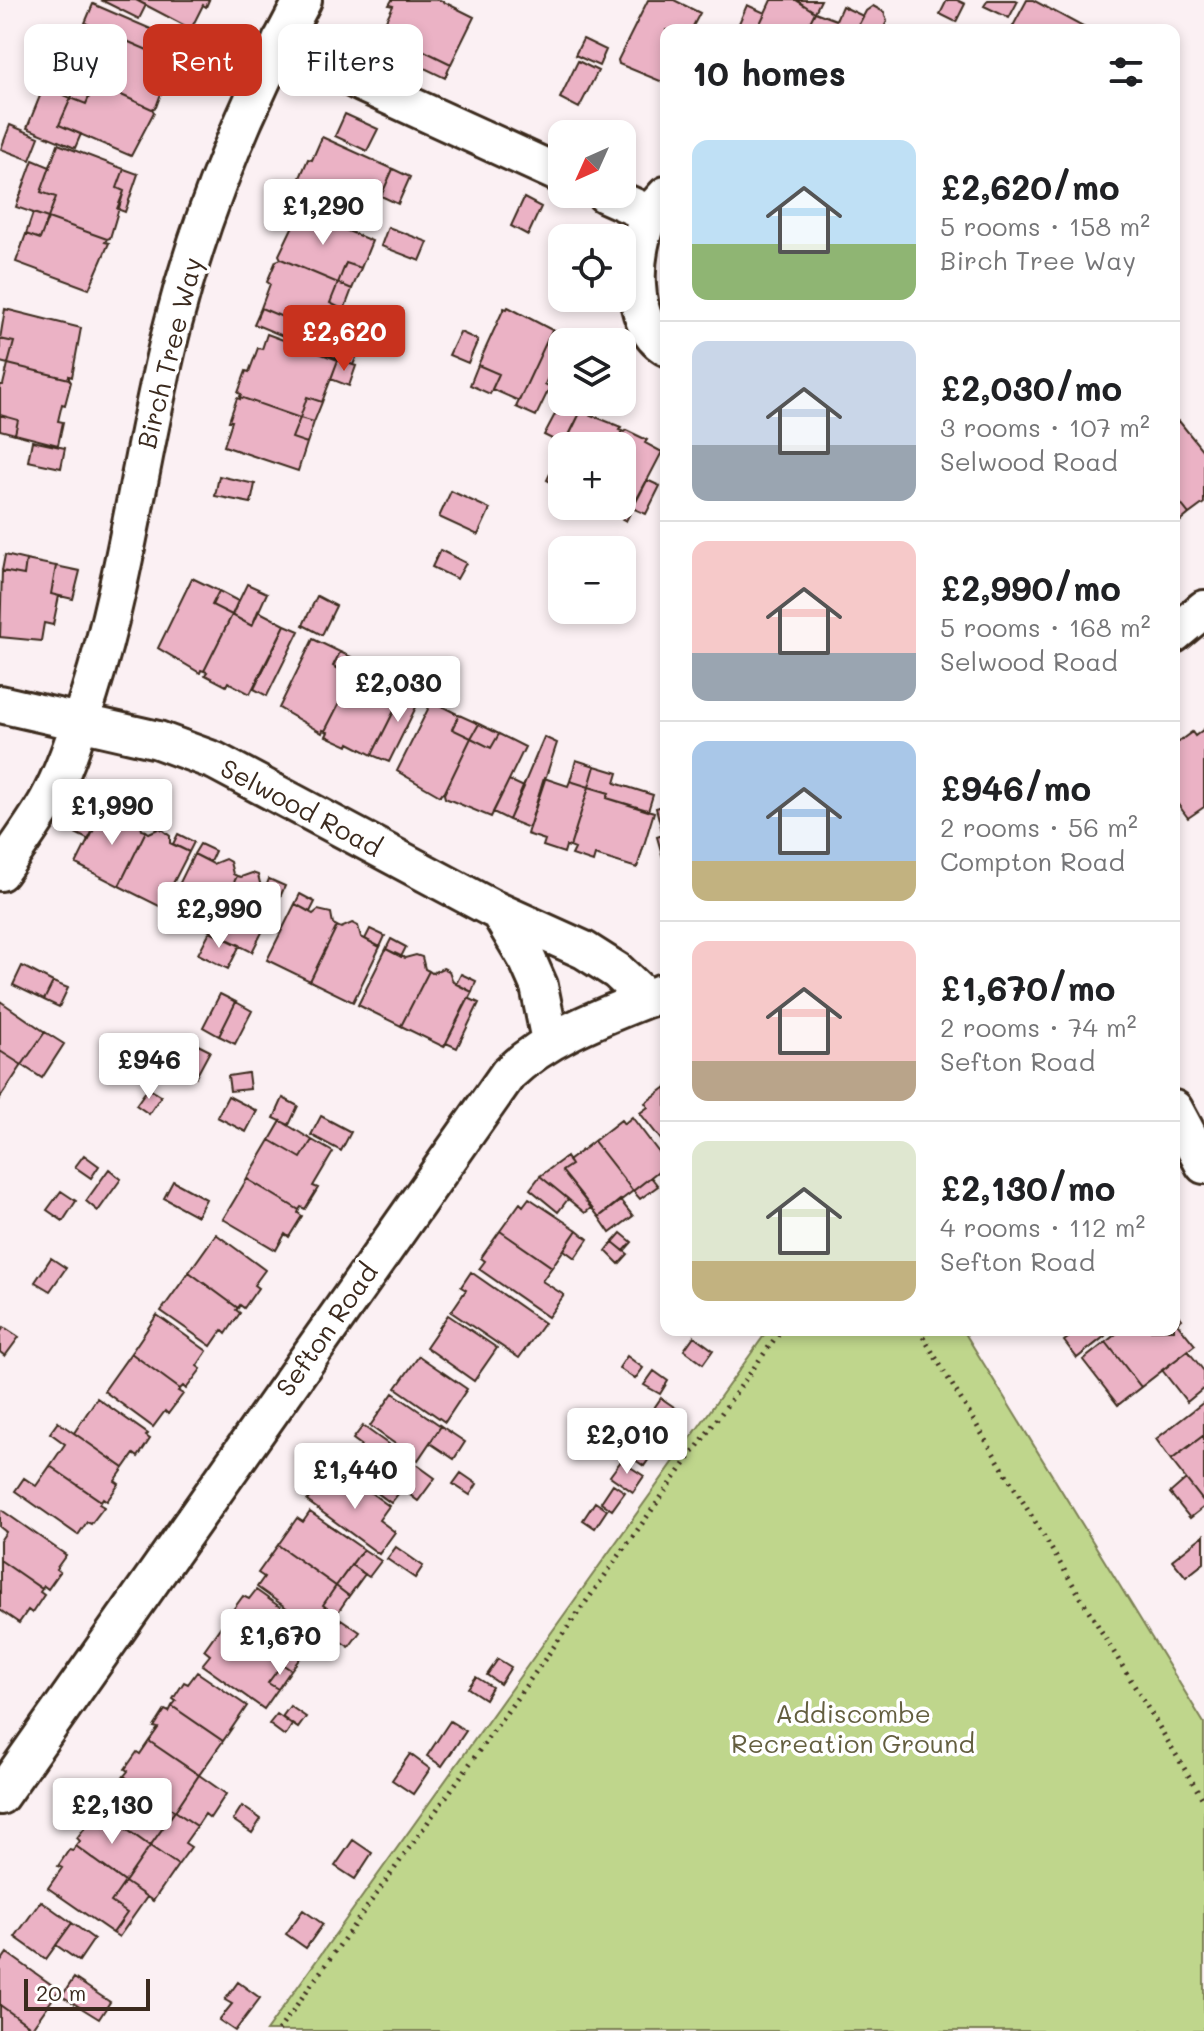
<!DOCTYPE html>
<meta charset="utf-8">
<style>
:root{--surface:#fff;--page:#f2f2f2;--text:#202124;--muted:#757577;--line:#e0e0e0;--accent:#c8321e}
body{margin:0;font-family:Mali,sans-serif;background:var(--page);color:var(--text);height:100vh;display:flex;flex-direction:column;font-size:30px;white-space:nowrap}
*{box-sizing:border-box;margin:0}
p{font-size:26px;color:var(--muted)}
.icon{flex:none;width:44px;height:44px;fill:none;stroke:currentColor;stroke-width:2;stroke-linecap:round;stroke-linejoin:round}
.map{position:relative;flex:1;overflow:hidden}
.panel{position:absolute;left:660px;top:24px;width:520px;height:1312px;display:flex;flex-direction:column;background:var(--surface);border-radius:16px;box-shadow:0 4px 12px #0003}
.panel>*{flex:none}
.top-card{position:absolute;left:24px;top:24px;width:516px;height:72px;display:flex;gap:16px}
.needle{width:52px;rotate:225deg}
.fabs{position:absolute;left:548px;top:120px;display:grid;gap:16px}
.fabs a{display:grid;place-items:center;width:88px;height:88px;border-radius:16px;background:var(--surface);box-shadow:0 4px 12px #0003;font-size:40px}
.scale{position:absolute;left:24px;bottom:20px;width:126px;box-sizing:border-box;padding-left:8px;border:4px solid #3b2a1e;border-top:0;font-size:22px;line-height:28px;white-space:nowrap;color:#3b2a1e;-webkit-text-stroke:6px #fff;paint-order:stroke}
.price{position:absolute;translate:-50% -68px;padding:0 18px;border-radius:8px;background:#fff;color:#222;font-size:26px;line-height:52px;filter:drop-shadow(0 2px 4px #0008)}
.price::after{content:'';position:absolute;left:50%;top:48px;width:24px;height:18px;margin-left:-12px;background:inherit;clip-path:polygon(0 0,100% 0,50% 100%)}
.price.on{background:var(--accent);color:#fff}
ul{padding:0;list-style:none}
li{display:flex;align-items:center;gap:24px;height:200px;padding:0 32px}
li+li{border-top:2px solid var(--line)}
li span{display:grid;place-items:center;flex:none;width:224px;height:160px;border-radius:16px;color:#555}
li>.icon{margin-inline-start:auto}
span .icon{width:96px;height:96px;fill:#fffc;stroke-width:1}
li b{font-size:34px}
h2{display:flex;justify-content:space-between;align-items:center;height:96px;padding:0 32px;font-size:34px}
.tag{padding:0 28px;border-radius:16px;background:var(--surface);box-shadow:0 4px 12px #0003;font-size:28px;line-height:72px}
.tag.on{background:var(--accent);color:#fff}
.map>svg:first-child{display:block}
.green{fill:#bfd68c;stroke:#7d8055;stroke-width:2}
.building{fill:#ebb2c5;stroke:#3b2a1e;stroke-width:2}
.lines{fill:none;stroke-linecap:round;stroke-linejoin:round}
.street-casing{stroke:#3b2a1e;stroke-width:42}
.path{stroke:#3b2a1e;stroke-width:5;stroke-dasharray:2 6;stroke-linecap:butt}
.street{stroke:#fff;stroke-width:36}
.labels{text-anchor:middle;stroke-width:7;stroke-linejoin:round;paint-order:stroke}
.street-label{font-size:26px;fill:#3b2a1e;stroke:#fff}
.park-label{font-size:26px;fill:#635e3f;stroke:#fff}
</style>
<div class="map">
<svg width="1204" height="2031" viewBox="0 0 1204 2031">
<rect width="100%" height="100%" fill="#fbf0f3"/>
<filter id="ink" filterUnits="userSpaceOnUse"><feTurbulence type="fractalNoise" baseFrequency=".0125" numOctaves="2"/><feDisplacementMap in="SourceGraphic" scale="16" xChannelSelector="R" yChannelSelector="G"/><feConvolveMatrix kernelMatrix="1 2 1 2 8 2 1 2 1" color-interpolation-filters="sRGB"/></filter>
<g filter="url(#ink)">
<path class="green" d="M768,1330H963L1204,1723V2031H266Z"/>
<path class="building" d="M101,0H136L146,5L139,19Z
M136,0H209L206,7L203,5L191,29Z
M392,0H440L474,17L451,64L381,30L393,6L389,5Z
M648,0H674L700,13L691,30H666L665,83L619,64L618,60Z
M771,0H796L815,12L806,30H757Z
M796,0H821L815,12Z
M947,0H957L965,4L956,22L940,14Z
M988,0H1016L1018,1L1009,18L984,6Z
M1027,0H1033L1087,29L1021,30L1013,26Z
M93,4L188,45L170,87L163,84L173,61L85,23Z
M747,5L765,13L757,30H736Z
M842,6L863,16L856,30H806L815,12L836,20Z
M873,6L884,12L887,21L883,30H856L866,11Z
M101,30L173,61L156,107L152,109L95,83L104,63L89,57Z
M400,39L451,64L445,78L393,53Z
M583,39L606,50L599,66L575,55Z
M89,57L104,63L95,83L80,77Z
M578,61L598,71L579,108L560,98Z
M80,77L95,83L86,104L71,98Z
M95,83L152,109L154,112L131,156L59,125L71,98L86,104Z
M44,86L71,98L59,125L81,134L75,148L27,128Z
M345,114L378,129L367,151L335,136Z
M10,125L39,137L30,160L1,149Z
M322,137L393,169L381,196L366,190L357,210L301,184L299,180L308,159L312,160Z
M58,144L124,169L117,188L124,191L110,238L107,239L48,218L56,197L41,192Z
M33,160L50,167L41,192L56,197L48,218L16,207Z
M124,169L138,174L125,212L117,209L124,191L117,188Z
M393,169L410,177L398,204L381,196Z
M524,198L541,207L528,235L511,226Z
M300,211L372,241L361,268L346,263L338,283L281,259L279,255Z
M33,213L48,218L40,239L26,234Z
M48,218L107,239L105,242L109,243L89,289L16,262L26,234L40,239Z
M388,227L428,242L420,261L381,246Z
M281,259L338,283L330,303L344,310L333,338L261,308L270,284L267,282L276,261Z
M346,263L361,268L352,289L338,283Z
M338,283L352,289L344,310L330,303Z
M508,307L552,330L519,401L492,389L499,374L478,365L504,308L507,309Z
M261,308L333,338L339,323L366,335L353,365L254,324Z
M5,309L81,328L72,377L69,376V379L8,364L14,342L0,339Z
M552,330L567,337L562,342V348L545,384L550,387L536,416L516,407Z
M460,332L478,340L468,363L449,355Z
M267,334L338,360L322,402L307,397L300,418L240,397L241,394L238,393L246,371L249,372L258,348L262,349Z
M0,339L14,342L8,364L0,362Z
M338,360L356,366L349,386L331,379Z
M8,364L69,379L71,382L65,405L62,404L58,421L63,422L58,445L15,434L18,420L0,415V385H3Z
M478,365L499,374L490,394L470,385Z
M240,397L300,418L292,438L307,443L298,471L224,446L232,421H229L237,398L240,399Z
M307,397L322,402L314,422L300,418Z
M562,401L581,411L564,445L544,435Z
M581,411L621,427L619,430L622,431L614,446H564Z
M0,415L18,420L15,434L0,430Z
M300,418L314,422L307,443L292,438Z
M1179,421L1204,452V503L1189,514L1174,495V424Z
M626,430L647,440L645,443L662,452L626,521L606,510L608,506H622V446H614L622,431L624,432Z
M32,441L65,448L61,468L28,461Z
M562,449V488L547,480Z
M219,476L255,484L251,503L215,496Z
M647,480L660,486L646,514L632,508Z
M451,491L490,509L478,535L439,517Z
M1174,495L1189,514L1176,525L1178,529L1174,532Z
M440,550L466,563L457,579L432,567Z
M5,555L26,560L24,575L2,571Z
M26,560L56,566L51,594L59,596L53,625L44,623L41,641L0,637L2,571L24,575Z
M56,566L80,571L73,599L51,594Z
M192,578L219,591L212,605L232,615L204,671L201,670L200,673L158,648Z
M247,584L267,593L252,626L232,615Z
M219,591L238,601L232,615L212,605Z
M317,596L336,606L322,635L303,625Z
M258,611L285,625L250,694L228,682L226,686L205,675L207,672L204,671L232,615L252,626Z
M285,625L299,631L267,696L254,689Z
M313,639L340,652L333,666L353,676L325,731L323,730L322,733L279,708Z
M340,652L360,661L353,676L333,666Z
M360,661L380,672L373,685L353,676Z
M380,672L407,685L372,755L349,743L348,746L326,736L328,732L325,731L353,676L373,685Z
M407,685L423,693L389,762L372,755Z
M432,701L459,715L452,729L471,738L444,794L442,793L440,796L397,771Z
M459,715L479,724L471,738L452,729Z
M479,724L499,734L491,748L471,738Z
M1204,729V807L1188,818L1174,799V745L1192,732L1195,736Z
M499,734L525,747L491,817L445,798L444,794L471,738L491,748Z
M544,737L557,743L529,828L509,820Z
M576,760L595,766L589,787L570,781Z
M595,766L618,773L615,783L653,795L648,811L607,798L609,793L589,787Z
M544,778L568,786L570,781L589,787L570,847L566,846L564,853L543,846L545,840L527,834Z
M509,780L524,787L509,820L493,812Z
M589,787L609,793L607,798L654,812L637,868L595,855L593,862L572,855L575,849L570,847Z
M109,800L124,807L118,817L103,810Z
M91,804L103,810L89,840L71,831Z
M666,805V865H665L657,837L663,835L656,808Z
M103,810L122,819L127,815L139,818L142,830L146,831L119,886L76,864Z
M160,828L170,836V843L189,852L161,907L119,886L146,831L149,833Z
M178,834L194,842L189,852L173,844Z
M200,844L215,851L210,862L194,854Z
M194,854L213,864L225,859L230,862L233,874L237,876L210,931L167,909Z
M252,873L258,875L261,887L280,897L252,952L210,931L237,876L241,877Z
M269,879L285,886L280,897L265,889Z
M300,894L315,902L310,912L295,904Z
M295,904L313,914L318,910L331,913L333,924L337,926L310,981L267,960Z
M352,923L358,926L361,937L380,947L353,1002L310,981L337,926L341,928Z
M370,929L385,936L380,947L365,939Z
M210,931L240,945L228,969L198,954Z
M391,939L406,947L401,957L386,949Z
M386,949L405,958L416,955L422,957L425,969L429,971L401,1026L358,1005Z
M22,966L53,982L44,1000L13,985Z
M443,968L449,971L453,982L472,992L444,1047L401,1026L429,971L432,973Z
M461,974L476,981L472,992L456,984Z
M53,982L68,988L59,1007L44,1000Z
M220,994L236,1002L219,1036L203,1027Z
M468,998L479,1003L457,1048L446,1043Z
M0,1001L45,1032L22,1065L0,1051Z
M236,1002L252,1011L235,1044L219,1036Z
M45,1032L64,1044L42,1078L22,1065Z
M194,1043L210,1051L196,1077L180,1068Z
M0,1051L22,1065L0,1098Z
M248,1073L250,1089L230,1091L228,1076Z
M666,1087V1146L640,1113L648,1107L645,1103Z
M148,1088L161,1096L149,1114L136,1105Z
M228,1096L257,1111L246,1132L217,1117Z
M283,1098L298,1106L289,1125L274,1118Z
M321,1116L351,1132L341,1151L311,1135Z
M632,1117L666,1162V1165L633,1191L594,1141L621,1120L624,1124Z
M281,1121L312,1140L301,1158L270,1140Z
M270,1140L301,1158L312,1140L333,1152L313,1186L318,1188L305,1209L301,1207L299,1210L247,1179Z
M594,1141L633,1191L599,1217L562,1171L571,1165L568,1161Z
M84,1155L99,1166L91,1178L75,1167Z
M566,1157L571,1165L562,1171L591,1208L585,1213L540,1176Z
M109,1169L121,1179L98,1211L86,1201Z
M540,1176L568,1199L558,1212L530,1189Z
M651,1177L658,1186L640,1199L633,1191Z
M247,1179L299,1210L298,1213L302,1216L289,1237L285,1234L276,1250L223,1219Z
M173,1181L206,1199L197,1216L164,1198Z
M61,1191L76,1201L63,1221L47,1210Z
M529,1198L577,1230L552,1267L500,1231L520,1203L523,1206Z
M620,1200L633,1216L610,1233L599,1217Z
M577,1230L588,1239L575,1258L564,1250Z
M500,1231L552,1267L542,1281L564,1295L548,1317L479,1269L485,1261L481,1258Z
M621,1233L632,1242L624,1251L613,1242Z
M216,1234L265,1270L254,1285L258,1288L244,1308L240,1305L238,1308L189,1272Z
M613,1242L628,1254L619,1264L606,1251Z
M51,1258L66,1268L50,1291L35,1282Z
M189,1272L238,1308L236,1310L240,1313L226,1334L222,1330L211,1346L161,1311Z
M471,1272L544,1323L519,1358L451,1312L466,1290L461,1287Z
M1174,1309L1182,1319L1177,1323L1195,1345L1141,1387L1106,1342L1121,1330H1174Z
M157,1315L207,1351L197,1366L201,1369L186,1389L183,1386L180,1389L131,1353Z
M448,1315L497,1348L474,1381L426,1347Z
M4,1327L19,1337L5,1356L0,1352V1333Z
M1079,1330H1100L1105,1336L1077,1358L1064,1341Z
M694,1336L713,1350L703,1364L684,1350Z
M1106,1342L1141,1387L1118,1405L1083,1360Z
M1188,1351L1204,1371V1388L1187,1402L1162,1370Z
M131,1353L180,1389L178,1391L183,1394L168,1414L165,1411L153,1427L104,1391Z
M419,1356L467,1389L445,1422L396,1388Z
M627,1356L643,1368L635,1379L619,1368Z
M654,1371L668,1381L660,1394L644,1385Z
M393,1393L441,1426L418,1460L370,1426Z
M97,1398L148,1434L146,1436L150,1439L138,1457L134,1454L124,1468L74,1433Z
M661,1398L680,1411L671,1424L652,1411Z
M1204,1402V1435L1171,1460L1156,1439Z
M58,1422L124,1468L115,1481L119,1484L107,1501L103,1498L101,1501L50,1466L65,1444L50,1433Z
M363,1426L435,1478L418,1501L402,1489L391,1503L344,1468L361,1445L353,1439Z
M441,1426L465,1442L454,1459L430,1443Z
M1204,1435V1502L1171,1460Z
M635,1445L651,1456L644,1466L628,1455Z
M621,1461L644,1476L633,1492L610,1476Z
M50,1466L101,1501L99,1504L104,1507L91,1524L87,1522L78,1535L15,1491L24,1478L36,1486Z
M341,1471L389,1506L379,1520L395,1532L379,1554L307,1501L317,1488L324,1494Z
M461,1473L477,1484L470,1495L453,1484Z
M1186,1479L1204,1502V1507L1190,1518L1170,1493Z
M613,1484L625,1492L612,1510L601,1502Z
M595,1502L607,1510L595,1528L583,1520Z
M0,1509L66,1555L56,1569L60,1572L48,1589L44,1586L42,1589L0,1560V1541L6,1532L0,1527Z
M310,1512L363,1549L336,1586L278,1545L297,1518L303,1522Z
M1204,1535V1563L1186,1577L1172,1560Z
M278,1545L336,1586L323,1605L332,1612L319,1631L257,1587L264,1577L258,1573Z
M396,1547L423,1566L415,1578L387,1559Z
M363,1549L381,1561L369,1577L351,1565Z
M0,1560L42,1589L40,1592L44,1595L32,1613L28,1610L19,1623L0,1610Z
M351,1565L365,1574L349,1596L336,1586Z
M336,1586L349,1596L336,1615L323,1605Z
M256,1590L318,1634L304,1653L295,1646L282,1664L224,1622L243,1596L249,1599Z
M341,1619L360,1632L349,1647L331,1635Z
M224,1622L282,1664L268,1683L278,1689L264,1709L202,1665L210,1655L204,1650Z
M295,1646L304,1653L291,1670L282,1664Z
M498,1659L511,1667L500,1684L487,1675Z
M282,1664L291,1670L278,1689L268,1683Z
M197,1672L247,1706L223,1741L172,1706L176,1701L173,1699L184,1682L188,1684Z
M476,1677L492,1687L485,1699L468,1688Z
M172,1706L223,1741L199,1775L149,1741L158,1728L154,1727L165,1710L169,1712Z
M290,1706L306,1717L298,1728L282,1717Z
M277,1714L292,1725L285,1736L269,1724Z
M450,1721L466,1731L442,1766L427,1756Z
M149,1741L199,1775L175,1811L124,1776L128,1771L125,1769L137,1752L140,1754Z
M410,1754L430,1769L413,1794L392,1780Z
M199,1775L226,1794L210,1818L205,1814L197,1826L175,1811Z
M124,1776L175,1811L150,1846L101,1811L109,1799L106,1796L118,1779L121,1781Z
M242,1806L261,1819L252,1833L233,1820Z
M101,1811L150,1846L125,1882L76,1846L80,1841L77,1838L89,1822L92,1824Z
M175,1811L197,1826L185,1843L191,1847L178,1865L150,1846Z
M353,1840L372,1853L355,1879L335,1866Z
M76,1846L125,1882L111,1902L127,1913L113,1933L48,1888L62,1868L58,1866L69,1850L73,1851Z
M150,1846L178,1865L153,1901L125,1882Z
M125,1882L147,1897L119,1937L113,1933L127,1913L111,1902Z
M41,1901L72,1923L46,1959L15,1937Z
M303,1910L323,1924L306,1948L286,1934Z
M72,1923L94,1939L79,1961L56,1945Z
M7,1953L59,1990L32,2028L0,2005V1963Z
M74,1978L110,2002L99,2019L62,1996Z
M238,1982L260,1998L235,2031L219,2020L232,2004L225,2000Z
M0,2005L32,2028L30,2031H0Z"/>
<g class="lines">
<defs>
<path id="street" d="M281,41L363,84L562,175
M605,194L650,214
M666,195C661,201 654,207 650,214C632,250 628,324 666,347
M1174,634L1204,609
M0,704L158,740L215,761L491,908L584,950L617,971L647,999
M0,872C16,849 33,826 47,802C66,768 77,731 89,695C128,574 141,447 173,324C202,210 247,103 303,0
M499,912L528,961L539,986L550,1041
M1174,1109L1204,1165
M0,1796L508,1074C551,1033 612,1013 666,991"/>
</defs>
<use href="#street" class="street-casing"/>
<path class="path" d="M919,1330L1204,1801
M278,2031L781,1330"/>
<use href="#street" class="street"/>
</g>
</g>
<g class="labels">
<g class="street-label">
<text transform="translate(170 353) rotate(-76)" y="9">Birch Tree Way</text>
<text transform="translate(301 808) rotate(28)" y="9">Selwood Road</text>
<text transform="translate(327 1330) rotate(-55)" y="9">Sefton Road</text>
</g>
<g class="park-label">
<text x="853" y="1723">Addiscombe<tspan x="853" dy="30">Recreation Ground</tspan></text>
</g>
</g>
</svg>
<div class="fabs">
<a><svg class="needle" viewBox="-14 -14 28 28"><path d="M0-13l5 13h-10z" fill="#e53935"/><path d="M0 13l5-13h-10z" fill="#757577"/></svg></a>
<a><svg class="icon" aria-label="locate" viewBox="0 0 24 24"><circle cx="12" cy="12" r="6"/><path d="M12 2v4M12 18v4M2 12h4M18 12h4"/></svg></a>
<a><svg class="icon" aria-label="layers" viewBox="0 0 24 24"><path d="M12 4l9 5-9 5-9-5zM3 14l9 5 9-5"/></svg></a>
<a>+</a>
<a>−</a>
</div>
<div class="scale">20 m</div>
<b class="price" style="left:323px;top:247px">£1,290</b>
<b class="price on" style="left:344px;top:373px">£2,620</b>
<b class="price" style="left:398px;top:724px">£2,030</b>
<b class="price" style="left:112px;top:847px">£1,990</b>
<b class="price" style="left:219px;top:950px">£2,990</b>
<b class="price" style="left:149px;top:1101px">£946</b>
<b class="price" style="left:627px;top:1476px">£2,010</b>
<b class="price" style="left:355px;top:1511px">£1,440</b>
<b class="price" style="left:280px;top:1677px">£1,670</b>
<b class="price" style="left:112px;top:1846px">£2,130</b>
<div class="top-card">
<a class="tag">Buy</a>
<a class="tag on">Rent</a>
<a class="tag">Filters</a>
</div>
<section class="panel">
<h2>10 homes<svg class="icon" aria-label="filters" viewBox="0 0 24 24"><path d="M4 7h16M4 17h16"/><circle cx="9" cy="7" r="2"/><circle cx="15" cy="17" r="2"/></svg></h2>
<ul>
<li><span style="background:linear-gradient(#bfe0f5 65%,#8fb573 0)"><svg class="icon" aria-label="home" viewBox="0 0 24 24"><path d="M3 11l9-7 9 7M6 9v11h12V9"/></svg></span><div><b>£2,620/mo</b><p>5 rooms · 158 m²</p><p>Birch Tree Way</p></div></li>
<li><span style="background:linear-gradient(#c9d6e8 65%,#9aa5b1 0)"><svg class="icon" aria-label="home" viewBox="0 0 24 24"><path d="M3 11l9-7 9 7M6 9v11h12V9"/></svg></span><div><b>£2,030/mo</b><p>3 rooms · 107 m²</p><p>Selwood Road</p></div></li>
<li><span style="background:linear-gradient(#f6c9c9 70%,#9aa5b1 0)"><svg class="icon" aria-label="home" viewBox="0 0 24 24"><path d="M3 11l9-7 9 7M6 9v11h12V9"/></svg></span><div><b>£2,990/mo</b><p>5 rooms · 168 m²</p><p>Selwood Road</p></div></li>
<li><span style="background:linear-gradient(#a9c7e8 75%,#c2b280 0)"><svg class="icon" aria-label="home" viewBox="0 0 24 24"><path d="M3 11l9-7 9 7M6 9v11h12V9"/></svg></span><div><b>£946/mo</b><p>2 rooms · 56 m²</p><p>Compton Road</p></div></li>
<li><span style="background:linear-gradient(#f6c9c9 75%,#b9a48a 0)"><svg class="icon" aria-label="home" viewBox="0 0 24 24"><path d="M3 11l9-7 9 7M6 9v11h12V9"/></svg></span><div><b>£1,670/mo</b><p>2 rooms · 74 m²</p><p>Sefton Road</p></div></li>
<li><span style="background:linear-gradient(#dfe7d0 75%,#c2b280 0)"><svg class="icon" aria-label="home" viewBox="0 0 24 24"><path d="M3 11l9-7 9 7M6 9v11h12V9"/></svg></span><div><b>£2,130/mo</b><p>4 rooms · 112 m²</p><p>Sefton Road</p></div></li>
</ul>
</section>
</div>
